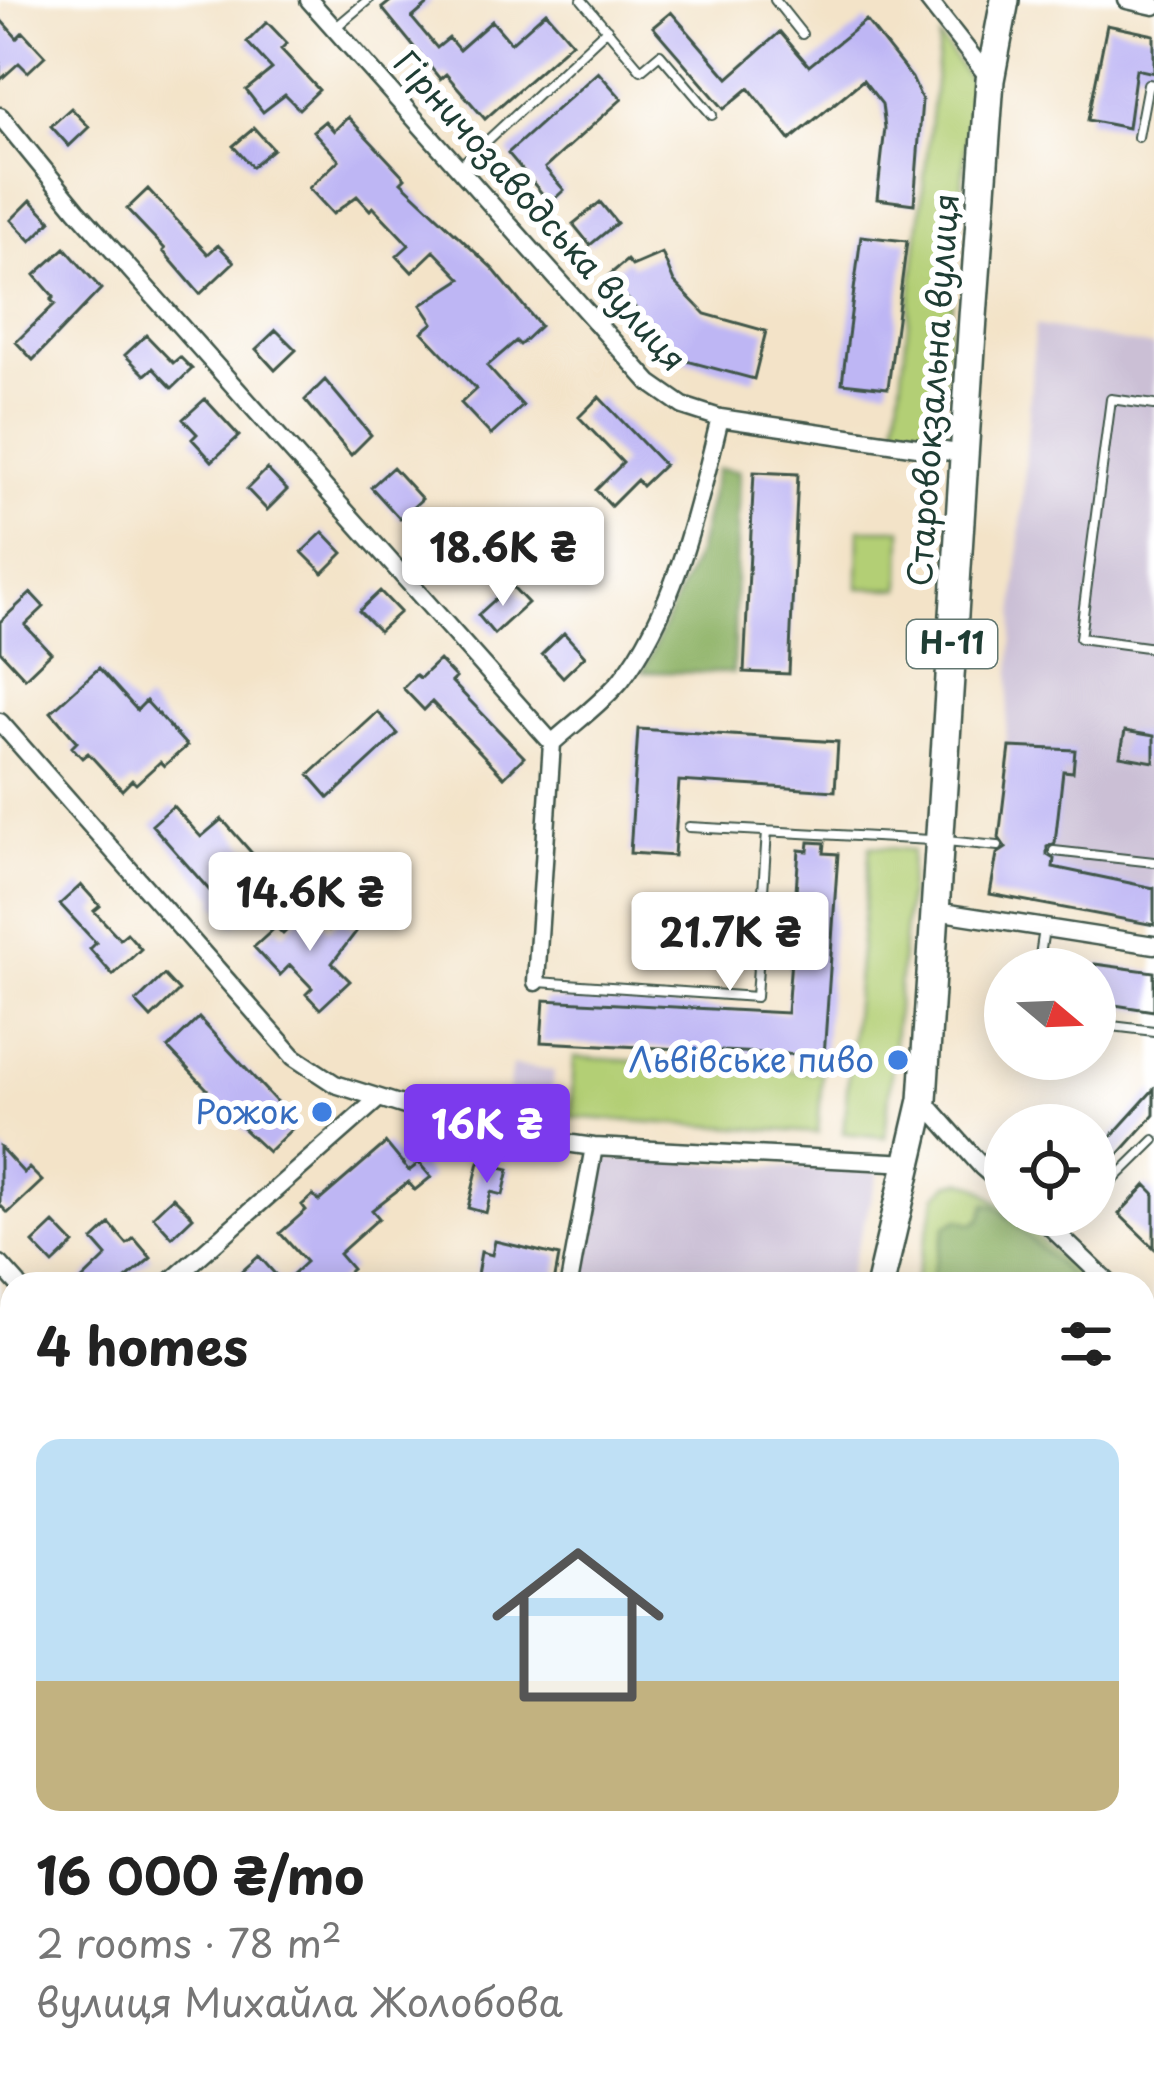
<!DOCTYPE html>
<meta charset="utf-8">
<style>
:root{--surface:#fff;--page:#f6f6f6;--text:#222;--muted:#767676;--accent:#7c3aed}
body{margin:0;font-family:"Playpen Sans",sans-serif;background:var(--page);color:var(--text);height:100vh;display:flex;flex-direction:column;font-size:45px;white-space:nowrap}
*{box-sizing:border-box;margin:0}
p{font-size:39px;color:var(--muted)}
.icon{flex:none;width:66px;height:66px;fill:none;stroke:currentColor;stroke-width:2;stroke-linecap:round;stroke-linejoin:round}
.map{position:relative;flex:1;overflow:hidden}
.panel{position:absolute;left:0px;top:1272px;width:1155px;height:804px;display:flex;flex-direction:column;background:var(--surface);border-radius:36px 36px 0 0;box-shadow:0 6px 30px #0003}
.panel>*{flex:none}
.needle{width:78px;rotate:109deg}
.tools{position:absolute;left:984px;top:948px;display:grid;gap:24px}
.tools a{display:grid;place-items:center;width:132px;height:132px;border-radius:50%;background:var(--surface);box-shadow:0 6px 30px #0003;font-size:60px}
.price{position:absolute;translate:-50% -102px;padding:0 27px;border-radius:12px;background:#fff;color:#222;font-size:39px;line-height:78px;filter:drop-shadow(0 3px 6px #0008)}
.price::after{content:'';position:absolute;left:50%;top:72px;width:36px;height:27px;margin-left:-18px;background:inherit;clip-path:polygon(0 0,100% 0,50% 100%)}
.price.selected{background:var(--accent);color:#fff}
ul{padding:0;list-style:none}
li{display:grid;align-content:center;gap:24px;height:636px;padding:0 36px}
li span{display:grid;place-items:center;height:372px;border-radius:24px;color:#555}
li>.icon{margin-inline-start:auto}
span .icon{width:216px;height:216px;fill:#fffc;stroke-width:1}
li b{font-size:51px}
h2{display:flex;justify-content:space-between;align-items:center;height:144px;padding:0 36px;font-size:51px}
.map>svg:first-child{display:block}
.industrial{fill:#cbbfd5}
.green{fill:#b3cf75;stroke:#698654;stroke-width:3}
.forest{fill:#8eb266;stroke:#56784d;stroke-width:3}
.water{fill:#40aebc;stroke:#307678;stroke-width:3}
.building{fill:#beb6f4}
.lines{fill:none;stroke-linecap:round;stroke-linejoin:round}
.service-casing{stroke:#3f564a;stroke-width:12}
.minor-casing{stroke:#3f564a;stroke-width:21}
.primary-casing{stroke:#3f564a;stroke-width:32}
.service{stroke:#fff;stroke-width:8}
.minor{stroke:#fff;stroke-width:16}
.primary{stroke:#fff;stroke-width:27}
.shop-dot{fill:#3f7fe0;stroke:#fff;stroke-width:4.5}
.labels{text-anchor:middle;stroke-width:12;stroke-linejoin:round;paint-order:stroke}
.shield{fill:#fff;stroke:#627771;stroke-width:3}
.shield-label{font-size:30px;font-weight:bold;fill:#1f3d34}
.street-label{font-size:33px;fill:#1f3d34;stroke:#fff}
.shop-label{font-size:33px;fill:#366cbe;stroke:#fff;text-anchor:end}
</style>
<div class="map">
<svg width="1154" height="2076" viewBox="0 0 1154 2076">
<rect width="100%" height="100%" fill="#fff"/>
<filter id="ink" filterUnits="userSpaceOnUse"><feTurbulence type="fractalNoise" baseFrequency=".00833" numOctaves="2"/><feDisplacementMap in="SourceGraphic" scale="24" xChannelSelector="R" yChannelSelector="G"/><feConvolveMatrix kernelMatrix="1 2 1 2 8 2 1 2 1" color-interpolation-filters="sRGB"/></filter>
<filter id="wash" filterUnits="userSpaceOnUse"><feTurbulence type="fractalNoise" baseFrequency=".004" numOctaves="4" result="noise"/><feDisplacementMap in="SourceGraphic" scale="48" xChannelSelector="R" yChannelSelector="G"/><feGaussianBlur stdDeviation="2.7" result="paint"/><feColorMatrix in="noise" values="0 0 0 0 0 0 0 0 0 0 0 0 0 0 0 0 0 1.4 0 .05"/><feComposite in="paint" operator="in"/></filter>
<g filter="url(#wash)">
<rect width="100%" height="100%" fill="#f3e3c8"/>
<path class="industrial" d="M1035,325L1154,347V925L990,894L1010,748L1005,746Z
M512,1065L554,1071L547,1124L504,1118Z
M600,1158L879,1172L846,1284H583Z"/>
<path class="green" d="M940,38L971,82L940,439L895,437Z
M859,529H902L901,589L858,588Z
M870,846L912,850L885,1137L843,1133Z
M574,1057L822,1073L818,1133L571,1117Z
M963,1181L978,1186L1005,1208V1215H1013L1089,1284H914L937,1195L949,1184Z
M556,2064H887L840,2076H583Z"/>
<path class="forest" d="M717,469L739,471L733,673L643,672L697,553Z
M986,1204L995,1206L1079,1284H929L946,1226L959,1219L973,1224L981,1219Z
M1143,1990L1154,2000V2076H1039L1036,2064H1143Z
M144,2064H274L291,2068L310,2064L341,2076H185Z"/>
<path class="water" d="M1154,1455V1782L1143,1793V1469Z
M0,1801L12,1808V1965L0,1957Z
M310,2064H494L461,2076H341Z"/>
<g id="blocks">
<path class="building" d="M392,0H433L412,18L437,48L449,38L459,50L492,21L511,43L546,12L572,42L485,119L446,74L440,79L382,8Z
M671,12L728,78L780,32L809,66L866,20L912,78L922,100L914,204L877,199L885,128L882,104L863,80L790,140L749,88L724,109L653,27Z
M0,19L17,38L23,32L45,56L28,72L19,63L0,80Z
M267,22L287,43L281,49L319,90L299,109L285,95L263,112L246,90L272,69L247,42Z
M1107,25L1154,35V73L1136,69L1128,128L1088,120Z
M598,72L622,99L545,168L564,190L550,203L508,153Z
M71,108L89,127L69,146L51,126Z
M348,117L405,178L401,182L493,269L540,326L520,345L516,341L487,366L523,406L491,435L461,403L476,389L422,332L433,323L421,305L461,279L434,251L412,272L397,256L409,245L373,207L370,210L357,196L333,214L309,188L339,160L313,131L325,121L334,131Z
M254,128L273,149L252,167L233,146Z
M148,189L208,254L218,245L234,262L200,294L163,251L165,249L127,209Z
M31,200L51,221L31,241L11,220Z
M600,202L617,223L590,245L573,224Z
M861,236L907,241L888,388L842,383Z
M65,248L101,289L33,360L16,342L55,304L51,300L54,297L35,275Z
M662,253L674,282L705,314L766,331L754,379L679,359L608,276L627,260L632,266Z
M276,330L296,350L275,370L256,349Z
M146,335L173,363L180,357L192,369L172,388L153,368L145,375L125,355Z
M325,380L371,435L351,455L305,400Z
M599,397L664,465L642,486L637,480L611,506L596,490L623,463L579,417Z
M205,399L239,436L212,461L192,439L197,434L183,419Z
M393,467L422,499L400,519L371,487Z
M267,469L287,490L267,510L247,489Z
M754,472L798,474L789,674L744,672Z
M443,523L448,528L452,525L481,558L456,580L422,542Z
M323,532L343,553L323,573L302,552Z
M511,585L528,603L494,634L478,615Z
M380,591L400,612L379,631L359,611Z
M31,593L44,607L25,625L51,653L25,678L0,651V622Z
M564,633L585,656L563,677L542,654Z
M439,660L456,678L452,682L524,757L504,777L432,702L424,710L403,688L416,675L420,678Z
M99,668L137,710L146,701L187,746L164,766L160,762L136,784L132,780L122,790L88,753L82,758L72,747L77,742L51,712Z
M378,712L398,734L329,798L309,775Z
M638,729L838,742L835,791L679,781L674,856L630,853Z
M1125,731L1154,736V762L1120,756Z
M1010,747L1075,750L1073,772L1063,771L1055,843L1047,847V855L1054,859L1053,867L1154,888V925L990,894L997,854L1006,848L999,838Z
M173,806L201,837L222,819L264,867L271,860L287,878L235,925L214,902L217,899L152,825Z
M809,842L825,843L824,853L838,854L824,1056L541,1042L544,1000L787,1013L799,850L808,851Z
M81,885L100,906L94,911L120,939L127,933L141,949L113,975L90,949L96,943L60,904Z
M309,909L329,930L342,918L356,932L332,963L350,981L320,1009L306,994L312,988L290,965L280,975L254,947L276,927L283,934Z
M1095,964L1154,972V1011L1095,1002Z
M164,975L179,991L151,1018L136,1002Z
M199,1018L297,1124L268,1152L204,1092L207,1089L168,1048Z
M1154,1089V1115L1109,1165L1095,1154Z
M386,1143L409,1171L419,1163L431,1177L415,1190L408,1182L372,1210L379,1218L339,1254L352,1269L335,1284H248L239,1274L259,1256L283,1283L306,1262L280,1233L306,1210L302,1205L313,1195L319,1201Z
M0,1147L24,1173L29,1168L42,1181L8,1213L0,1205Z
M479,1162L509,1169L503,1195L491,1192L486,1213L468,1208Z
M1146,1185L1154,1193V1248L1119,1214Z
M173,1197L193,1217L172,1237L153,1216Z
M54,1223L74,1244L53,1264L33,1243Z
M110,1224L127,1244L134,1238L151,1258L120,1284H78L107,1256L93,1240Z
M495,1241L559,1256L554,1283L493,1274L492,1284L476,1281L481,1252L492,1255Z"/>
</g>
</g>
<g filter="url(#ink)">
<use href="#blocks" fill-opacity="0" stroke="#3f564a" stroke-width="3"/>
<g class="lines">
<defs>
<path id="service" d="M582,0L641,70L660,54L712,115
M775,0L802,34
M336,27L368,0
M1138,137L1148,84L1154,85
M457,169L607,29
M1154,405L1111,399L1080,638L1154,648
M689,827L931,840
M946,841L998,846
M1054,851L1154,862
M1038,969L1044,929
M538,982L756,997L767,831
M1095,1024L1154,1031
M1095,1198L1154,1140
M1061,1232L1078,1215"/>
<path id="minor" d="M309,0L650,383L683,406L720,418L965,454
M928,0L990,79
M1127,0L1154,6
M0,116L77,210L552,743
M0,722L294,1057L335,1084L488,1132L594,1147L911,1163
M936,911L1154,945
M536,982L552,743C574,723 602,703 621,680C676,610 699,503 720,418
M923,1100L982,1167L1005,1187
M1038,1215L1110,1284
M0,1264L18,1284
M168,1284L378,1099
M569,1284L594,1147
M1143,1318L1154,1329
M0,1431L12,1420"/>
<path id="primary" d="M880,1284L923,1100L973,317L990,80L1005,0
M1015,2064L1018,2076"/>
</defs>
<use href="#service" class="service-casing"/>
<use href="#minor" class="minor-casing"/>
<use href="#primary" class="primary-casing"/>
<use href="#service" class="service"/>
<use href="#minor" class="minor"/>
<use href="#primary" class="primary"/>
</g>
</g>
<g class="shop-dot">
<circle cx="898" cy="1060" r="12"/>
<circle cx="322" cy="1112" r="12"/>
</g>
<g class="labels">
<rect class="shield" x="907" y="620" width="90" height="48" rx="9"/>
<g class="shield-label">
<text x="952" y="654">Н-11</text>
</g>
<g class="street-label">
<text transform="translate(540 211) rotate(48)" y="12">Гірничозаводська вулиця</text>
<text transform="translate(933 390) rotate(-86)" y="12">Старовокзальна вулиця</text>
</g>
<g class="shop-label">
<text x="874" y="1072">Львівське пиво</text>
<text x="298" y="1124">Рожок</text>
</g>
</g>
</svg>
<div class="tools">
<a><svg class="needle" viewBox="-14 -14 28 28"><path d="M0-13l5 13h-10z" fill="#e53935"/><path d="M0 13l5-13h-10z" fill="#767676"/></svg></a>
<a><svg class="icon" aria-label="locate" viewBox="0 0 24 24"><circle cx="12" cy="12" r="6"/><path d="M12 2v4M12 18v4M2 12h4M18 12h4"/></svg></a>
</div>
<b class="price" style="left:503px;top:609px">18.6K ₴</b>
<b class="price" style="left:310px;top:954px">14.6K ₴</b>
<b class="price" style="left:730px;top:994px">21.7K ₴</b>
<b class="price selected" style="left:487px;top:1186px">16K ₴</b>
<section class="panel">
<h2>4 homes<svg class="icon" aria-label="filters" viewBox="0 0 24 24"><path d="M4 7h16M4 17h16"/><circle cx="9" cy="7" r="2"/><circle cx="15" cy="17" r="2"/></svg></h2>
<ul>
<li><span style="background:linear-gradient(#bfe0f5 65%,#c2b280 0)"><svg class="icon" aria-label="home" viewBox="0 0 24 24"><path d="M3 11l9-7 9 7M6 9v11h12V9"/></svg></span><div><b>16 000 ₴/mo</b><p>2 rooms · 78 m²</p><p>вулиця Михайла Жолобова</p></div></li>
</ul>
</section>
</div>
